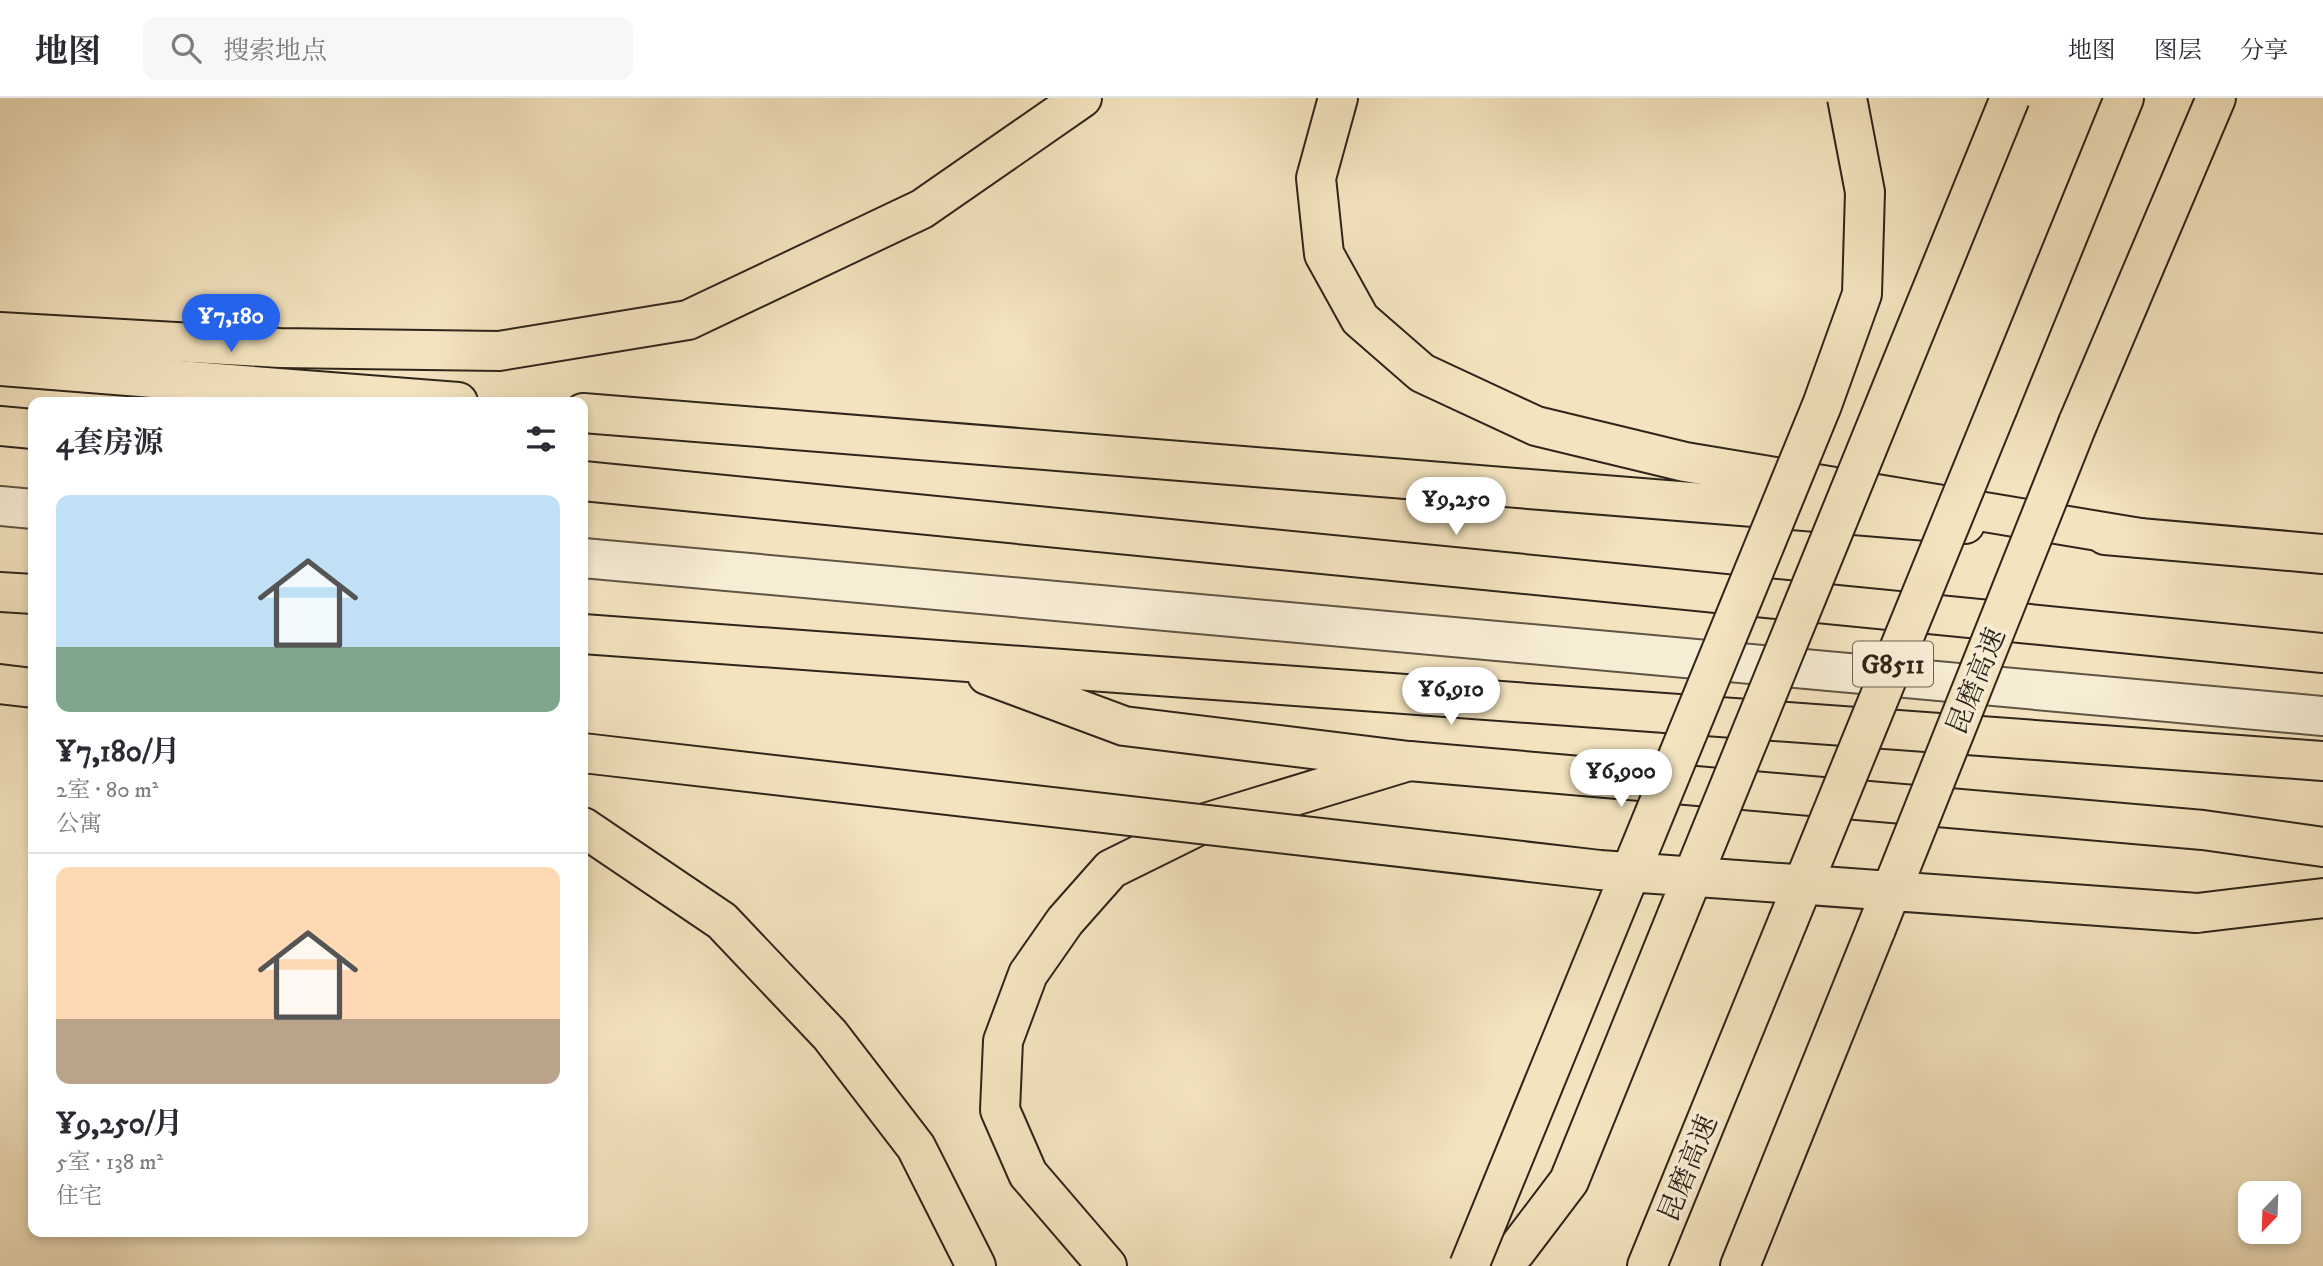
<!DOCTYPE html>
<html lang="zh">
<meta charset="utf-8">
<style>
:root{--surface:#fff;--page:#f7f7f7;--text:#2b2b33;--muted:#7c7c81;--line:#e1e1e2;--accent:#2563eb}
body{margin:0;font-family:"IM FELL DW Pica","Noto Serif SC",serif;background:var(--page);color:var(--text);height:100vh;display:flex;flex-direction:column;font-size:26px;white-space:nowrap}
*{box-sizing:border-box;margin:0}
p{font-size:23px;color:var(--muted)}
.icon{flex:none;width:38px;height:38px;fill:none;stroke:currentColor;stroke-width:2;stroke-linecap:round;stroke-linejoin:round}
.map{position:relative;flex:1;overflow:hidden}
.sheet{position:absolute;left:28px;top:299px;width:560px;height:840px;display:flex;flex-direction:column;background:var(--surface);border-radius:14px;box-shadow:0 4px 10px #0003}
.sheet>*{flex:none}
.needle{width:46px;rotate:203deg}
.fabs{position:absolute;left:2238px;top:1083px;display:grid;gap:14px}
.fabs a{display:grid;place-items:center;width:63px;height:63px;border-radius:14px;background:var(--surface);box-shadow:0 4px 10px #0003;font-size:35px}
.price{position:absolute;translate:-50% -60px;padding:0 16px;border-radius:24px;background:#fff;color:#222;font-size:23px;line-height:46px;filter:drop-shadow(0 2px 4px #0008)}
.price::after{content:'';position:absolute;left:50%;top:42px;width:21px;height:16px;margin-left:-10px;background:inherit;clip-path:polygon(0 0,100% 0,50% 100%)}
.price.active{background:var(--accent);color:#fff}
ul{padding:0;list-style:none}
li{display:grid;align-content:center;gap:14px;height:371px;padding:0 28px}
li+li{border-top:2px solid var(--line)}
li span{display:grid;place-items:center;height:217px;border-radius:14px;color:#555}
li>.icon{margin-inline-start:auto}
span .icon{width:126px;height:126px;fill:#fffc;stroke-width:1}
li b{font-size:30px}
h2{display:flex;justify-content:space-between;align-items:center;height:84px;padding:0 28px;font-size:30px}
header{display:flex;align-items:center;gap:42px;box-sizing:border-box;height:98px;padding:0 35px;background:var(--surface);border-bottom:2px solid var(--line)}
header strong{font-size:33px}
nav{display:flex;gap:38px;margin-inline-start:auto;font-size:24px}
.search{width:490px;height:63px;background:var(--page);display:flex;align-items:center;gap:18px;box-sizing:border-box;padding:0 24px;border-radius:14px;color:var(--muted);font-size:26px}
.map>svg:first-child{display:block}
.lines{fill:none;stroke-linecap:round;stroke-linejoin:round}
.minor-casing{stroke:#605444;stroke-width:42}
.major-casing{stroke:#2f251b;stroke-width:42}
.highway-casing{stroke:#2f251b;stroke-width:42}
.minor{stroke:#f7edd5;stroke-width:38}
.major{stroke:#f3e3be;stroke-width:38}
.highway{stroke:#f3e3be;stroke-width:38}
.highway-bridge-casing{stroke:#2f251b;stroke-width:42;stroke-linecap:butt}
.highway-bridge{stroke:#f3e3be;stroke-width:38}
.labels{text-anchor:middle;stroke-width:7;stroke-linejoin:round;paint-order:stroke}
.shield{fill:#f7edd5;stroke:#6b6153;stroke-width:2}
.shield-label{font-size:26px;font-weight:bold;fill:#2f251b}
.street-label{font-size:28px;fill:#2f251b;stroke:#f7edd5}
</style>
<header>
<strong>地图</strong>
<div class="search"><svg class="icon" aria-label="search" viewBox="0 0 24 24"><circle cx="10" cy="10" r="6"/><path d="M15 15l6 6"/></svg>搜索地点</div>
<nav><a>地图</a><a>图层</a><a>分享</a></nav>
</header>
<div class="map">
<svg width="2323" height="1168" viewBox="0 0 2323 1168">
<rect width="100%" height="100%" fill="#f3e3be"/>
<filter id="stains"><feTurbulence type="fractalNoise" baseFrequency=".00286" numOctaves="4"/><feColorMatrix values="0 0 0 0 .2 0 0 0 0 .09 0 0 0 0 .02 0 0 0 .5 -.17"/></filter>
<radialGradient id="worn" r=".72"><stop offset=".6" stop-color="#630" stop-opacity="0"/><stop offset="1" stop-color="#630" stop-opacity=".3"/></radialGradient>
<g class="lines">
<defs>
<path id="minor" d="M0,408L33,411
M583,460L2323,618"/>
<path id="major" d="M0,268L458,304
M583,315L1965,426
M0,328L33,331
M583,383L2323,555
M2105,437L2323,456
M0,494L33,496
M583,536L2323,663
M987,577L1124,628L1409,663L2203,732L2323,749"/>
<path id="highway" d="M1338,0L1316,80L1324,156L1360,221L1422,275L1536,328L1685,364L2140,440
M0,234L280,250L499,253L688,222L922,111L1082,0
M1998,309L2124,0
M2078,325L2216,0
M0,586L33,590
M583,729L722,823L830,937L916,1049L976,1168
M2197,815L2323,800
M1107,1168L1028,1076L1000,1012L1003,943L1028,876L1065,823L1111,771L1202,726L1409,663
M1493,1168L1516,1153L1569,1083L1677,817
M1647,1168L1788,823
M1740,1168L1876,831"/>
</defs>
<use href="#minor" class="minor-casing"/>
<use href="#major" class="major-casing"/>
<use href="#highway" class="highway-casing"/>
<use href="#minor" class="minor"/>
<use href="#major" class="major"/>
<use href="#highway" class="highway"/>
<defs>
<path id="highway-bridge" d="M583,655L1600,772L2197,815
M1677,817L2010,0
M1788,823L1998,309
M1876,831L2078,325
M1469,1168L1822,307L1862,196L1865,94L1847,0"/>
</defs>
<use href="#highway-bridge" class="highway-bridge-casing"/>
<use href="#highway-bridge" class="highway-bridge"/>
</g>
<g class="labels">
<rect class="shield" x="1853" y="543.5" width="80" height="45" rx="5"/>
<g class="shield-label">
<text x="1893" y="575">G8511</text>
</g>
<g class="street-label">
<text transform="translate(1975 583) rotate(-68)" y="10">昆磨高速</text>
<text transform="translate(1687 1070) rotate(-68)" y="10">昆磨高速</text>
</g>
</g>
<rect width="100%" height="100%" filter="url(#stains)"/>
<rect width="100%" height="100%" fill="url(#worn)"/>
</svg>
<div class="fabs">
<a><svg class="needle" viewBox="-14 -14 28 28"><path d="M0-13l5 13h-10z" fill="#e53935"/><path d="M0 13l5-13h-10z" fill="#7c7c81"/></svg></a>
</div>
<b class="price active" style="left:231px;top:256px">¥7,180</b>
<b class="price" style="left:1456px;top:439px">¥9,250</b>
<b class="price" style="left:1451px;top:629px">¥6,910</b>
<b class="price" style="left:1621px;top:711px">¥6,900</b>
<section class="sheet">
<h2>4套房源<svg class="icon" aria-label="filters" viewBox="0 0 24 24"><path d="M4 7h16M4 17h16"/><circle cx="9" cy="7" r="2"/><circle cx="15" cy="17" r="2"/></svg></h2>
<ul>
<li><span style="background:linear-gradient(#bfe0f5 70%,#7fa58c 0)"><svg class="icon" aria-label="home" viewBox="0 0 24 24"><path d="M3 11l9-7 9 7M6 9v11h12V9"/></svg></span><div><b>¥7,180/月</b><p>2室 · 80 m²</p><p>公寓</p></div></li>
<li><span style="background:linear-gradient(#ffd9b3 70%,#b9a48a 0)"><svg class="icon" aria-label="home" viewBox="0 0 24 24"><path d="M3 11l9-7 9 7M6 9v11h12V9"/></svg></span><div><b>¥9,250/月</b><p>5室 · 138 m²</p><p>住宅</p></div></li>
</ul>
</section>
</div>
